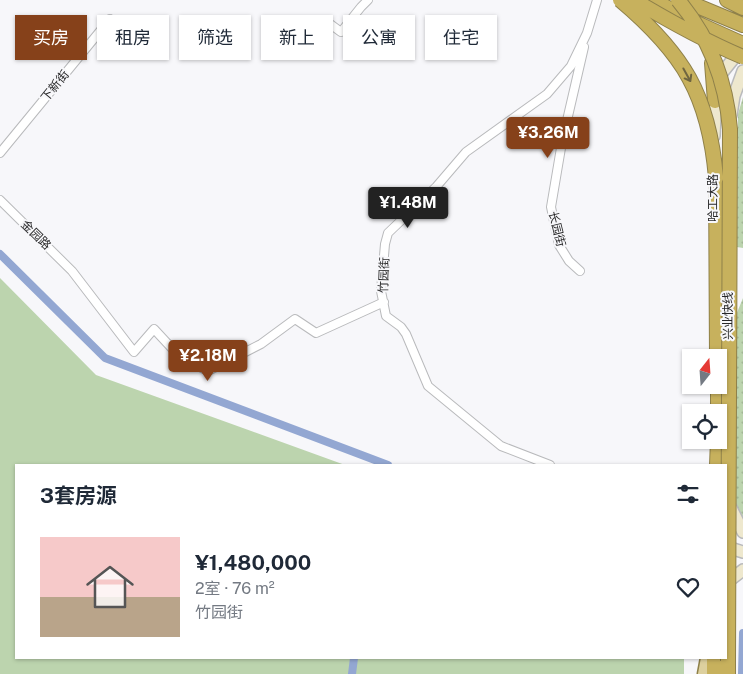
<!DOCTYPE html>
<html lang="zh">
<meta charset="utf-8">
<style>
:root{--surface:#fff;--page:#f6f6f7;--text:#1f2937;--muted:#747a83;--accent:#86411a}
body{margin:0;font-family:"Public Sans","Noto Sans SC",sans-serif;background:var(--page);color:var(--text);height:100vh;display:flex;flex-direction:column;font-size:19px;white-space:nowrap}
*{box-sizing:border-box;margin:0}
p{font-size:16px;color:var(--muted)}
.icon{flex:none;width:28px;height:28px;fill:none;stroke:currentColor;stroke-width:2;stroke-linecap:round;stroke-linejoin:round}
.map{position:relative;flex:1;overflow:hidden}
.side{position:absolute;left:15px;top:464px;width:712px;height:195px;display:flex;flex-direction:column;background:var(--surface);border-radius:0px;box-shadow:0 1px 4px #0004}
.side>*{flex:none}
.top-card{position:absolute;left:15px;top:15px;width:714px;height:45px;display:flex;gap:10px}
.needle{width:32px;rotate:17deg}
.controls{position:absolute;left:682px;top:349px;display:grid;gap:10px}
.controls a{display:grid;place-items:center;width:45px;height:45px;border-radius:0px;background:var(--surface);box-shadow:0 1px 4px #0004;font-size:25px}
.price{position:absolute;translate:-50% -42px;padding:0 11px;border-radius:5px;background:var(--accent);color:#fff;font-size:16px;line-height:32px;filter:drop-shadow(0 1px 2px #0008)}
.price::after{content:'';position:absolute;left:50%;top:30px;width:15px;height:11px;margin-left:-8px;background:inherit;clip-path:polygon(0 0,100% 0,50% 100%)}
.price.active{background:#222;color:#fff}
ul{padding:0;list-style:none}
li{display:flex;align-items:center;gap:15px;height:125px;padding:0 25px}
li span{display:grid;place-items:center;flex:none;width:140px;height:100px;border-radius:0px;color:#555}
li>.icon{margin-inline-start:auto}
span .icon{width:60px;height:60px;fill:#fffc;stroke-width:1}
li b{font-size:21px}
h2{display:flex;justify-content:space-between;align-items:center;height:60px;padding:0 25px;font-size:21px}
.chip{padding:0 18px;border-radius:0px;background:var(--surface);box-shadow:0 1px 4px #0004;font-size:18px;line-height:45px}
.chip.active{background:var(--accent);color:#fff}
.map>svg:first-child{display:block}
.grass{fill:url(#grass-dots)}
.garden{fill:#bcd4ae}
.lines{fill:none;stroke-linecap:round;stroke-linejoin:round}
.canal{stroke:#93a7d2;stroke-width:8}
.street-casing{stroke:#b9babc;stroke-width:10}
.secondary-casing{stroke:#b9babc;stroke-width:14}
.primary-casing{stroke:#8f814a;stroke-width:15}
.highway-casing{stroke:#8f814a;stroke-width:16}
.street{stroke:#fff;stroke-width:8}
.secondary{stroke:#eee8ce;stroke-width:11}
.primary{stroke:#ddd09e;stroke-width:12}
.highway{stroke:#c7b15d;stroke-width:14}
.highway-bridge-casing{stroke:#8f814a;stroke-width:16;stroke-linecap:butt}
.highway-bridge{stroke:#c7b15d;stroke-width:14}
.oneway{stroke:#6f6540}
.labels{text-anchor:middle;stroke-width:4;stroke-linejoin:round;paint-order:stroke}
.street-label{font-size:12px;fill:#272728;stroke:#f7f7fa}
</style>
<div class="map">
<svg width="743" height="674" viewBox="0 0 743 674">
<defs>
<pattern id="grass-dots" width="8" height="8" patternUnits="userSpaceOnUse" patternTransform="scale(1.25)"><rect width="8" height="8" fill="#bcd4ae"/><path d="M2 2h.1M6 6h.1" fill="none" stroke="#a2b696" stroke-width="1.8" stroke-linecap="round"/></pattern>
</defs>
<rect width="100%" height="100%" fill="#f7f7fa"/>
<path class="grass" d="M743,97V248L737,247L738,114Z
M743,298V528L731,508L732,415L736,315Z"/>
<path class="garden" d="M0,278L96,375L345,465H16V658H684V674H0Z"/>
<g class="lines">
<path class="canal" d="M0,254L105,358L388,465
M352,674L354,658
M742,674L743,633"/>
<defs>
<path id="street" d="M326,21L341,32L361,7L368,0
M0,153L110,19
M0,200L72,271L134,352L154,329L180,357L208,371L261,344L295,319L316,333L384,302
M580,271L569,261L559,245L551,207L562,142L584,47
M550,465L501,446L428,386L406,334L401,327L386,316L381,291L385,244L388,233L436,187L466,152L547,94L571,66L587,33L597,0"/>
<path id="secondary" d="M731,115L734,96L743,71
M714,136L716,93L721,74L742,48
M731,508L743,532
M726,542L730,548L743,552
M730,580L743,570
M721,674V658"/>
<path id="primary" d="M704,674L707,658"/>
<path id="highway" d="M653,0L692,21L743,44
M683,0L743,25
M727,0L743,8
M712,63L715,101
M716,178L717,358
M718,385V412
M717,465L718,440
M714,674V658
M728,674V661"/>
</defs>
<use href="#street" class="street-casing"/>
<use href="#secondary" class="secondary-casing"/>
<use href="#primary" class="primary-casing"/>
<use href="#highway" class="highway-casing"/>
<use href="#street" class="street"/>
<use href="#secondary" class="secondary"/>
<use href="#primary" class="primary"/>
<use href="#highway" class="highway"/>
<defs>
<path id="highway-bridge" d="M620,0C683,53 709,95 716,178
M634,0C669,21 705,41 743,57
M678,0C709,37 726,81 730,129L728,661"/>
</defs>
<use href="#highway-bridge" class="highway-bridge-casing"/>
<use href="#highway-bridge" class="highway-bridge"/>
</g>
<defs><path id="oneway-shaft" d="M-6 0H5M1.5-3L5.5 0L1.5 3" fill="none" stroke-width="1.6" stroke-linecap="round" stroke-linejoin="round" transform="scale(1.25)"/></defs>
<use class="oneway" href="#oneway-shaft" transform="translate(687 75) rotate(61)"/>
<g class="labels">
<g class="street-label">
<text transform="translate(55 86) rotate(-51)" y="4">下新街</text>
<text transform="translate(713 198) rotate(-90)" y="4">哈工大路</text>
<text transform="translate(557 229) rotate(76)" y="4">长园街</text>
<text transform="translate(36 235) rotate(44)" y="4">金园路</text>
<text transform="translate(384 275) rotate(-88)" y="4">竹园街</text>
<text transform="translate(728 316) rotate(-90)" y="4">兴业快线</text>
</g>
</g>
</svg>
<div class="controls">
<a><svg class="needle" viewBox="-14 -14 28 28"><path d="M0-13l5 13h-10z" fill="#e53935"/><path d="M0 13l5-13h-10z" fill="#747a83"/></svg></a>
<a><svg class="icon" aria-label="locate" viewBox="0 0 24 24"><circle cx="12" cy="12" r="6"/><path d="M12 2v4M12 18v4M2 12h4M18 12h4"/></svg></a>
</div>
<b class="price" style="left:548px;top:159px">¥3.26M</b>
<b class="price active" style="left:408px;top:229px">¥1.48M</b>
<b class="price" style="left:208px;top:382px">¥2.18M</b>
<div class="top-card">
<a class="chip active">买房</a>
<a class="chip">租房</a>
<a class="chip">筛选</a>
<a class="chip">新上</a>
<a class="chip">公寓</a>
<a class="chip">住宅</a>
</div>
<section class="side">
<h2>3套房源<svg class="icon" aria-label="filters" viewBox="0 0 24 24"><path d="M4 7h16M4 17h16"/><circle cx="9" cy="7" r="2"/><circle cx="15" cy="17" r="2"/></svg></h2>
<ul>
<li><span style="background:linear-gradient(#f6c9c9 60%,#b9a48a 0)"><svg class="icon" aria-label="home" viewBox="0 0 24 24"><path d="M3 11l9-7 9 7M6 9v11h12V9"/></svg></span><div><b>¥1,480,000</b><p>2室 · 76 m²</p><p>竹园街</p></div><svg class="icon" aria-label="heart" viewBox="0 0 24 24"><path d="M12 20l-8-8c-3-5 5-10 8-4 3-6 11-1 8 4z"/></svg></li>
</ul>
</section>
</div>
